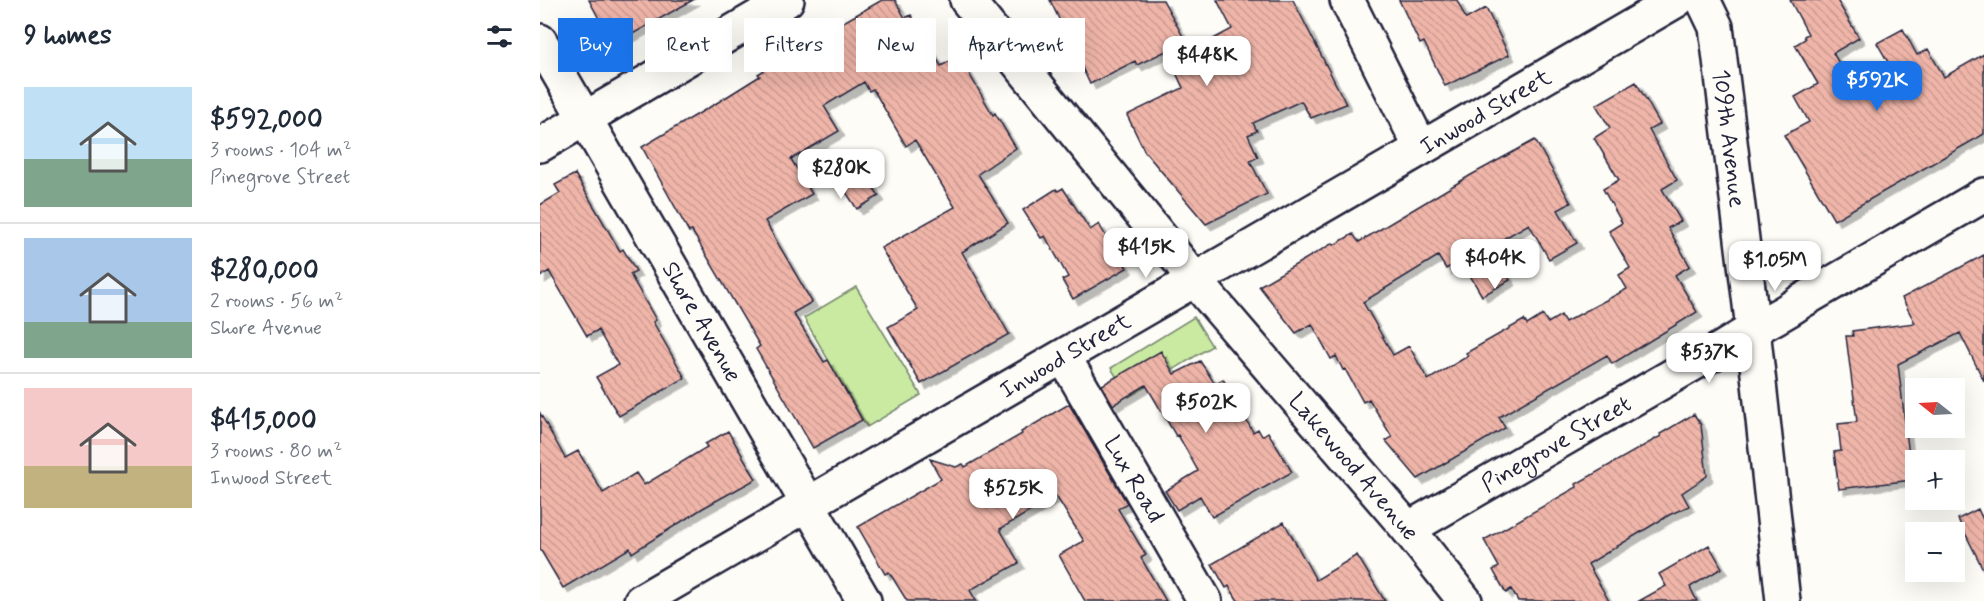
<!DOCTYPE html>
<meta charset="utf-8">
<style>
:root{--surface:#fff;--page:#f6f6f7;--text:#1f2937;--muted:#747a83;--line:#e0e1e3;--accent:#1a73e8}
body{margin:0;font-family:Mynerve,sans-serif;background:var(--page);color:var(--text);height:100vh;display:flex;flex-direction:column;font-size:22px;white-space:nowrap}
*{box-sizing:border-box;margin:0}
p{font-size:20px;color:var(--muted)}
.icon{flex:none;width:33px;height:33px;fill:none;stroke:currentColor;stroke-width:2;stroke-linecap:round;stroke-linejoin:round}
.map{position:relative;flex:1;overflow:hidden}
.panel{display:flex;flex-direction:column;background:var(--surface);width:540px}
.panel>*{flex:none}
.hud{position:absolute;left:18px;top:18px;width:570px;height:54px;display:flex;gap:12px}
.needle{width:39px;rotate:288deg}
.buttons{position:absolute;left:1365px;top:378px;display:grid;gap:12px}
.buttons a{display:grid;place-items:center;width:60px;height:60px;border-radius:0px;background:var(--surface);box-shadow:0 6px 24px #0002;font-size:30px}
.price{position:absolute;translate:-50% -51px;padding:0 14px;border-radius:12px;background:#fff;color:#222;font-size:20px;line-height:39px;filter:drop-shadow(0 2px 3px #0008)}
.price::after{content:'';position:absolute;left:50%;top:36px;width:18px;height:14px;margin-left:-9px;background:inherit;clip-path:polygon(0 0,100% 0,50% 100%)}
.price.active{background:var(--accent);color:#fff}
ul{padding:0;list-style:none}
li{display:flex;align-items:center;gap:18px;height:150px;padding:0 24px}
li+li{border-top:2px solid var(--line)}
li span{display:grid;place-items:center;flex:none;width:168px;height:120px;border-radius:0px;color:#555}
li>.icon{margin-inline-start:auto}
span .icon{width:72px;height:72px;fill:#fffc;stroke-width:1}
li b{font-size:26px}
h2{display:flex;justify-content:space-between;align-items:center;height:72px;padding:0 24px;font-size:26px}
.chip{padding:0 21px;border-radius:0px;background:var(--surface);box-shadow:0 6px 24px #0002;font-size:21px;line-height:54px}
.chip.active{background:var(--accent);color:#fff}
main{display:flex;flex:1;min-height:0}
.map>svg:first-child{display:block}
.green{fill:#caeaa2;stroke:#76866e;stroke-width:1.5}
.building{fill:url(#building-back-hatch);stroke:#22223b;stroke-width:1.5;filter:url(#shadow)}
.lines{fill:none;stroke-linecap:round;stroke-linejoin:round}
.minor-casing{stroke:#22223b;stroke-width:38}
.minor{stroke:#fdfcf7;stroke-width:33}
.labels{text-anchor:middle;stroke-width:5;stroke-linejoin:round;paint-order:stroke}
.street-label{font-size:24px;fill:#22223b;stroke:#fdfcf7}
</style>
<main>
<section class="panel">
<h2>9 homes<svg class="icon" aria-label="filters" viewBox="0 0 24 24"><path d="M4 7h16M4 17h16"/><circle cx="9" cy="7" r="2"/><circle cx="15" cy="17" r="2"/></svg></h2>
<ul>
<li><span style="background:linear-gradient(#bfe0f5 60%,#7fa58c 0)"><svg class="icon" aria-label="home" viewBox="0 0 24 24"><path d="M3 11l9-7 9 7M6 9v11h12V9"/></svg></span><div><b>$592,000</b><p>3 rooms · 104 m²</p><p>Pinegrove Street</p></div></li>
<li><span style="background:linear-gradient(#a9c7e8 70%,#7fa58c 0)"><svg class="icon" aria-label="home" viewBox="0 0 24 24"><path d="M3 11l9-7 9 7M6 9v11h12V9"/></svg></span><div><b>$280,000</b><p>2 rooms · 56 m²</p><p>Shore Avenue</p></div></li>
<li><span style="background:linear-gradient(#f6c9c9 65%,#c2b280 0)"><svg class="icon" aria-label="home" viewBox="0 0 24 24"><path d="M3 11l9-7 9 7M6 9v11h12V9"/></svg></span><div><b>$415,000</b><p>3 rooms · 80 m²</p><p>Inwood Street</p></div></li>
</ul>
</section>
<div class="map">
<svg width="1444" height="601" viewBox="0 0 1444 601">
<defs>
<pattern id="building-back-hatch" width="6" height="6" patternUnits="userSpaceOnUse" patternTransform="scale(1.5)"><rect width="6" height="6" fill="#efb5a9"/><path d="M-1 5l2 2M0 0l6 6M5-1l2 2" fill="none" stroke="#cd9b92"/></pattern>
<filter id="shadow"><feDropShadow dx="5.5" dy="5.5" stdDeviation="0" flood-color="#0004"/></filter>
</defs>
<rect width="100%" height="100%" fill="#fdfcf7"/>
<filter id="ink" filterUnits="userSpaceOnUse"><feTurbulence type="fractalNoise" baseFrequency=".0167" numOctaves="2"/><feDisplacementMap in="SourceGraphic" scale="12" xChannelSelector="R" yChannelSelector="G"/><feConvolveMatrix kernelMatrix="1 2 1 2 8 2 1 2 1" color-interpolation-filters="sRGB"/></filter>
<g filter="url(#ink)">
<path class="green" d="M316,287L381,395L327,427L264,318Z
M654,317L672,346L589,397L571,368Z"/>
<path class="building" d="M49,0H153L73,45Z
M342,0H355L365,18L371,15L401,66L419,56L453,115L455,113L476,148L438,174L468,223L422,252L469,334L381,384L348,327L378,310L341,248L415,207L375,140L366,146L333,89L329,91L324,82L284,106L299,131L251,159L272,194L225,221L272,302L253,313L284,362L288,360L322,420L273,448L216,349L220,346L152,231L149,232L102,147L180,101L220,76L218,74L253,53L257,59L297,35L293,28Z
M510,0H623L651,51L692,29L677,0H753L806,104L771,118L761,101L713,123L717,131L708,135L718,157L710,161L727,194L666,224L605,152L587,115L643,88L626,51L597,65L595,61L550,84Z
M859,0H917L926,19L946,8L969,55L905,86L884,42L880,44Z
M1250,0H1297L1319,38L1293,53L1316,92L1352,69L1337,43L1363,29L1377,55L1388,49L1404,77L1444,54V134L1294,220L1244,135L1269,122L1255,97L1278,84L1255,45L1265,39L1264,36L1268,34Z
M1096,82L1120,124L1109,130L1137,180L1122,189L1141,221L1128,228L1150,266L1135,275L1157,312L1072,364L1067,355L959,417L965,428L878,479L846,441L852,437L829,399L823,402L805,369L803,370L796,356L791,359L772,324L756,333L719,286L793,243L794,245L813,234L819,242L931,175L995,140L1031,203L1018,210L1037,243L1009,259L989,224L949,247L970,280L942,296L921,260L906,269L898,256L823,302L853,355L869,346L888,380L928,356L926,353L984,320L987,325L1003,315L1008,323L1021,315L1025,322L1087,289L1079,275L1090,268L1069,231L1082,223L1063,189L1079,180L1054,138L1070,128L1056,105Z
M324,172L339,196L317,209L302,186Z
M35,174L80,251L83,249L96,271L90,274L116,320L113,322L145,378L79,416L56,377L78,365L58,330L47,336L9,271L0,277V205L20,193L15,185Z
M523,188L550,230L559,224L574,251L576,250L587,268L533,299L522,280L528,277L505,236L501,238L483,210L516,189L518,191Z
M1444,255V381L1420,333L1358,364L1372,480L1299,489L1294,452L1301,451L1298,424L1317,422L1306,336H1313L1312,331L1375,323L1362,298Z
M621,351L634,374L660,361L675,384L683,379L713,432L718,429L722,436L728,432L752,472L672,517L660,496L637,510L625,491L658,471L638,435L636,436L606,385L573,405L562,385Z
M529,404L587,503L578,509L606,555L601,558L626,601H545L519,555L544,541L516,496L460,529L479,563L430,590L436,601H367L349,572L345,574L318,527L401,479L390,459L416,467L423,464L425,467L482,434L481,432Z
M0,413L25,458L38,451L63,493L96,473L104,485L167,447L165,444L188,431L216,479L163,508L92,553L90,548L23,588L0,549Z
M1154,414L1161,425L1167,476L1142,493L1149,506L1129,515L1048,564L1069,601H978L971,589L966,593L953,570L959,567L944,540L1037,487L1036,484L1121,436L1120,434Z
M1438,509L1444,522V571L1418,519Z
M744,522L776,580L817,555L845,601H698L689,586L686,588L672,564Z
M1169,545L1182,568L1150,587L1157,601H1099L1126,586L1119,574Z"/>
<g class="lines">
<defs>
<g id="minor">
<path id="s1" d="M427,0L670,298L868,529L925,601"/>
<path d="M807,0L881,148"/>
<path id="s2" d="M1163,0L1176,27L1213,329L1243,601"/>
<path id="s3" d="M0,41L324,601"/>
<path d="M0,145L247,0"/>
<path id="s4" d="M524,357L665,601"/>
<path id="s5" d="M868,529L1158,361C1177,353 1193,341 1211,331C1227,321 1244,314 1260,302L1444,195"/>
<path id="s6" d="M101,601L1137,0"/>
</g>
</defs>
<use href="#minor" class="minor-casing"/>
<use href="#minor" class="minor"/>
</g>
</g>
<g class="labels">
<g class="street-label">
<text dy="8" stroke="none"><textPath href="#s6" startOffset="976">Inwood Street</textPath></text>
<text dy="8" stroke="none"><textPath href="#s2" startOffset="142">109th Avenue</textPath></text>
<text dy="8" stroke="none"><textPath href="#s3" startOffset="324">Shore Avenue</textPath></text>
<text dy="8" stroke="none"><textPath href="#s6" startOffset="490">Inwood Street</textPath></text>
<text dy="8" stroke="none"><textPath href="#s5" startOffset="171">Pinegrove Street</textPath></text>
<text dy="8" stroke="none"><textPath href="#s1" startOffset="606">Lakewood Avenue</textPath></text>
<text dy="8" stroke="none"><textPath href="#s4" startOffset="141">Lux Road</textPath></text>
</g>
</g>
</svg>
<div class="buttons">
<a><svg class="needle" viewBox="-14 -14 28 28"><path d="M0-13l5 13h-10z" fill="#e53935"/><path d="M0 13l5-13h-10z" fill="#747a83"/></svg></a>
<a>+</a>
<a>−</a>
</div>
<b class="price" style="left:667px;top:87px">$448K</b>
<b class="price active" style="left:1337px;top:112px">$592K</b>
<b class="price" style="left:301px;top:200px">$280K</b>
<b class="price" style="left:606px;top:279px">$415K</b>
<b class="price" style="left:955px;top:290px">$404K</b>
<b class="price" style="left:1235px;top:292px">$1.05M</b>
<b class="price" style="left:1169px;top:384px">$537K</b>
<b class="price" style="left:666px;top:434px">$502K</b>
<b class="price" style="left:473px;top:520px">$525K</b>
<div class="hud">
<a class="chip active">Buy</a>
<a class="chip">Rent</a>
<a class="chip">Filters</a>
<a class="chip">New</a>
<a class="chip">Apartment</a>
</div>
</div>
</main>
